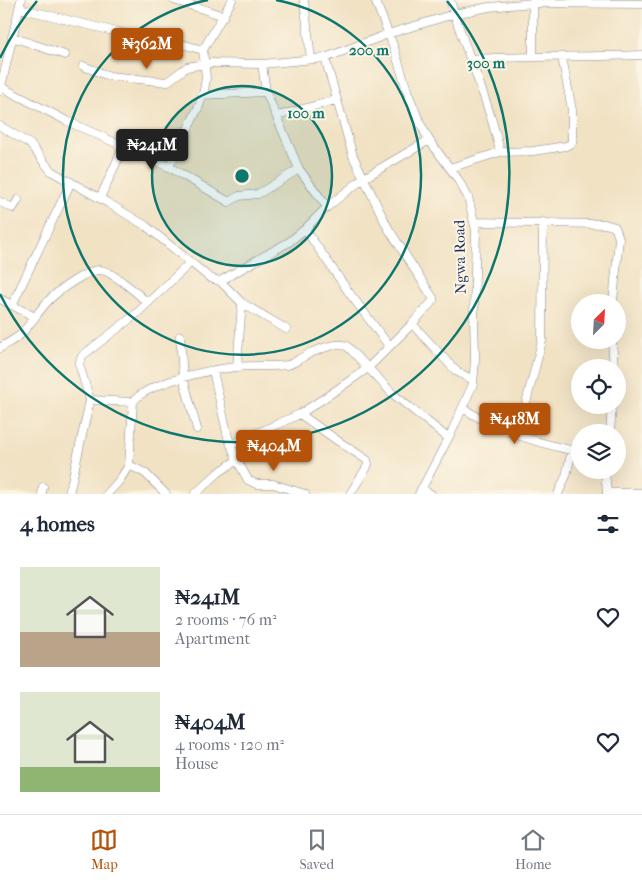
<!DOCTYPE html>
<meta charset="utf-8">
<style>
:root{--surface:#fff;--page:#f6f6f7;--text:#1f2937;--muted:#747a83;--line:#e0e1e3;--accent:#b45309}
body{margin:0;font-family:"IM FELL French Canon",serif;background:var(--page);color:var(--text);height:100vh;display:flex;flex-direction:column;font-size:19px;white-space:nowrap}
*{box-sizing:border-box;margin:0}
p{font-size:16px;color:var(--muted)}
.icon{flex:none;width:28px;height:28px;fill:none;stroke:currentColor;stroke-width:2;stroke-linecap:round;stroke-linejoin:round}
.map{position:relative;height:494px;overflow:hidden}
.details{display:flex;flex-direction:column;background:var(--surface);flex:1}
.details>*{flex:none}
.needle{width:32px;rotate:24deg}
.buttons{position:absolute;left:571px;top:294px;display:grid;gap:10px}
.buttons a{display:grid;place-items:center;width:55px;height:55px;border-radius:50%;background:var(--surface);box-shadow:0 5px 20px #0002;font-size:25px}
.price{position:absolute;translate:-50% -42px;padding:0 11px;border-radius:5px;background:var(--accent);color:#fff;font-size:16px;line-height:32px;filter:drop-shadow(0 1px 2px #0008)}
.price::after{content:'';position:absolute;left:50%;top:30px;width:15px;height:11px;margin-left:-8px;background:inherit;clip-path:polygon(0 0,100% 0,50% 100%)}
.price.current{background:#222;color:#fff}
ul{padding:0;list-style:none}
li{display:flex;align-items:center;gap:15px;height:125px;padding:0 20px}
li span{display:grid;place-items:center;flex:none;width:140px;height:100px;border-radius:0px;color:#555}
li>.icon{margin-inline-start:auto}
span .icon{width:60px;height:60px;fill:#fffc;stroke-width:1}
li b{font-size:21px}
h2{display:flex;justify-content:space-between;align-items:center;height:60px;padding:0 20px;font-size:21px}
.menu{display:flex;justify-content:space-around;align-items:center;height:70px;border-top:1px solid var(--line);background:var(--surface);font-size:14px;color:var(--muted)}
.menu a{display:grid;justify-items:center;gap:2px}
.menu .current{color:var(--accent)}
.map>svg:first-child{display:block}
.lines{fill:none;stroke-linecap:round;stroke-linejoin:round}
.minor-casing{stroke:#868891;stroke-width:9}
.minor{stroke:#fff;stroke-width:8}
.ring{fill:none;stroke:#0f766e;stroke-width:2.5}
.labels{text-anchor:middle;stroke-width:4;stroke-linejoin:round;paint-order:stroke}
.street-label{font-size:15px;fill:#1b2f5e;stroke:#fcf5e5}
.centre{fill:#0f766e;stroke:#fcf5e5;stroke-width:2.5}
.ring-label{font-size:15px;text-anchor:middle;font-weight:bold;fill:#0f766e;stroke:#fcf5e5;stroke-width:4;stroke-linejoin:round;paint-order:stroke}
</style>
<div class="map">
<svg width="642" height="494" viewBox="0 0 642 494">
<rect width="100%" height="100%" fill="#fcf5e5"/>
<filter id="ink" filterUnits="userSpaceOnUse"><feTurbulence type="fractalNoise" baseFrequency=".02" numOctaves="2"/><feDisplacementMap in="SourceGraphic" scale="10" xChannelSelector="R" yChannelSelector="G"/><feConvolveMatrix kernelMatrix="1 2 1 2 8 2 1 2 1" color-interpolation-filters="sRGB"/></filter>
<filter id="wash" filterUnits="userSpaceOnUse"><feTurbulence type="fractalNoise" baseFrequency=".0096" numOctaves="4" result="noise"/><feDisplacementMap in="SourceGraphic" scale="20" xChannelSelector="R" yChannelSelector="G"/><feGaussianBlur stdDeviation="1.12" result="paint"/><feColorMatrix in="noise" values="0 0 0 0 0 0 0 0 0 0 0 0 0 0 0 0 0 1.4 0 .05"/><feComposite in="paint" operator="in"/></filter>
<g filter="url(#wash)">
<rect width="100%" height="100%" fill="#f1e2c4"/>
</g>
<g filter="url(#ink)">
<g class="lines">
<defs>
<path id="minor" d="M174,0L224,16
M304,0L311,59
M375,0L393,45L408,93L420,123L429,140L457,178L468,197L476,230L474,315L475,359L473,384L452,431L419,494
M450,0C465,51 489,100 500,152
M19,8L117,32L153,39H164L203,50
M12,37L65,55
M533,56V1
M470,59C527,56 584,57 642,55
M262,64L266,92L299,169L327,207
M83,66L109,76L167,82L187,67L211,63L262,64L325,58L388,34L454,14L489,7L533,3L642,4
M1,87L67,121L169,167L229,202L239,196L258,194L299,169
M0,91L21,0
M202,95L266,92
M277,116L336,100
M0,126L30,144L51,171L108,203L146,226L210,278L220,281L242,303L286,329
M169,167L199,106L204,90L206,78L203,50L232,0
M450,168L500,152L533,151L566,146L572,143V110L562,57
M100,198L124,146
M0,202L13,208L18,200
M475,222L605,224L615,227L619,238L613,302
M305,229L348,291L389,346
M220,281L289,242L305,229L327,207L364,178L429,140
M0,299L35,317
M12,305L71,182
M411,325L414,326L456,371L473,380
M180,336L183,377L197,429
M612,340L614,368
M0,348C6,344 14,340 20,335C31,324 39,310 50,299C58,291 88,269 100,270C110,270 139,294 147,303
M237,367L242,303
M213,371L228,437L237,460L248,480L256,484H273L305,494
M90,400L133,402
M463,408C497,431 539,444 580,452
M300,414L338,441L367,460L368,464L367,467L350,494
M610,432L612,405
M518,434L542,341L543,222
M231,445L300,414L338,389L368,368L411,325L433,301V298L388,228L353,156L325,58
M129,465L145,473L166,494
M605,470L607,494
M421,489L431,494
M607,493H642
M42,494L43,487
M69,494L90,400L79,364L82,356L135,315L191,262
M107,494L119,481L129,465L133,402C147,382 213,369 237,367C254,365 271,367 287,365C293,364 296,361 301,358C311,352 338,340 348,347L393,394L448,438
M195,494L218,473L237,460
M558,494L566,476L572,450"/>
</defs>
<use href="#minor" class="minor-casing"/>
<use href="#minor" class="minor"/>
</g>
</g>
<circle cx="242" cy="176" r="90" fill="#0f766e" fill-opacity=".12"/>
<g class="ring">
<circle cx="242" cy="176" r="90"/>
<path d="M276 0A179 179 0 1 1 208 0"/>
<path d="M0 58A269 269 0 0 1 37 1M447 1A269 269 0 1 1 0 294"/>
</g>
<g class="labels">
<g class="street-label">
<text transform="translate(460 257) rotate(-91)" y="5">Ngwa Road</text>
</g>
</g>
<circle cx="242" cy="176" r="8" class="centre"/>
<g class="ring-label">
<text x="369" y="55">200 m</text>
<text x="486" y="68">300 m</text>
<text x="306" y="118">100 m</text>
</g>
</svg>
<div class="buttons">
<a><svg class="needle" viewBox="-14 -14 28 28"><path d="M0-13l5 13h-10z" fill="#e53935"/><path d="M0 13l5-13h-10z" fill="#747a83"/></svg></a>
<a><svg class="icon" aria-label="locate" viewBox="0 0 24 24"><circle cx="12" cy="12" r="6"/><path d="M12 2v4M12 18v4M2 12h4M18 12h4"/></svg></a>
<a><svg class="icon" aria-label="layers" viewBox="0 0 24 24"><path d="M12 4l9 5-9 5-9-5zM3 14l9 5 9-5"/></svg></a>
</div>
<b class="price" style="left:147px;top:70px">₦362M</b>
<b class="price current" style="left:152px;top:171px">₦241M</b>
<b class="price" style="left:515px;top:445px">₦418M</b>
<b class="price" style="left:274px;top:472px">₦404M</b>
</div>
<section class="details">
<h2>4 homes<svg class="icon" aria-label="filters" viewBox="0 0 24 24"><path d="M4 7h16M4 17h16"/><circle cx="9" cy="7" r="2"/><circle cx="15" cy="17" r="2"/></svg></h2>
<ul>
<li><span style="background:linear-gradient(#dfe7d0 65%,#b9a48a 0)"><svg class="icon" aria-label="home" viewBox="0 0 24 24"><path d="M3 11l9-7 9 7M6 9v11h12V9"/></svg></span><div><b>₦241M</b><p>2 rooms · 76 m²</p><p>Apartment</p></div><svg class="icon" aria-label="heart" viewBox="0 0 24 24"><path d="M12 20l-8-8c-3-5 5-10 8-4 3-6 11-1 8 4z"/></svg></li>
<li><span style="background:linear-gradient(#dfe7d0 75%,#8fb573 0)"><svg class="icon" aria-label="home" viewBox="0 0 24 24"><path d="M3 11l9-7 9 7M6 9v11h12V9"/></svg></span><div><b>₦404M</b><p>4 rooms · 120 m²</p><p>House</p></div><svg class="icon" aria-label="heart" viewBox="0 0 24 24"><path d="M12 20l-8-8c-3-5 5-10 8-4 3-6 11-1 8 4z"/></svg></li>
</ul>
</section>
<nav class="menu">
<a class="current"><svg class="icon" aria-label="map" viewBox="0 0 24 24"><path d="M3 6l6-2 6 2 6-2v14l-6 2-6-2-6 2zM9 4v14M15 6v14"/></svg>Map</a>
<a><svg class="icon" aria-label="saved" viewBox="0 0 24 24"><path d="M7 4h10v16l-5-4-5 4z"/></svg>Saved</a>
<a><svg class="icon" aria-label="home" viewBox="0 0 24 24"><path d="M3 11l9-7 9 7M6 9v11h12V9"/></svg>Home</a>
</nav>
